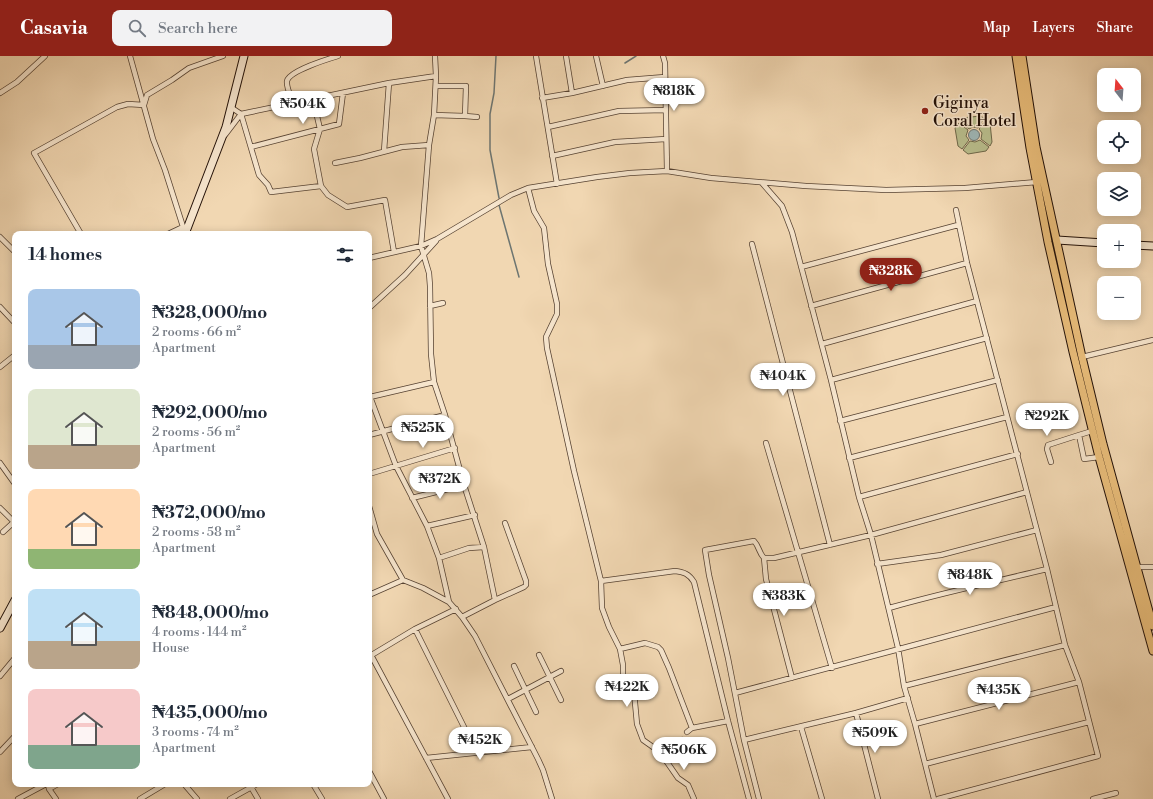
<!DOCTYPE html>
<meta charset="utf-8">
<style>
:root{--surface:#fff;--page:#f2f2f3;--text:#1f2937;--muted:#747a83;--accent:#8f2418}
body{margin:0;font-family:"Libre Bodoni",serif;background:var(--page);color:var(--text);height:100vh;display:flex;flex-direction:column;font-size:15px;white-space:nowrap}
*{box-sizing:border-box;margin:0}
p{font-size:13px;color:var(--muted)}
.icon{flex:none;width:22px;height:22px;fill:none;stroke:currentColor;stroke-width:2;stroke-linecap:round;stroke-linejoin:round}
.map{position:relative;flex:1;overflow:hidden}
.sheet{position:absolute;left:12px;top:175px;width:360px;height:556px;display:flex;flex-direction:column;background:var(--surface);border-radius:8px;box-shadow:0 2px 10px #0003}
.sheet>*{flex:none}
.needle{width:26px;rotate:343deg}
.tools{position:absolute;left:1097px;top:12px;display:grid;gap:8px}
.tools a{display:grid;place-items:center;width:44px;height:44px;border-radius:8px;background:var(--surface);box-shadow:0 2px 10px #0003;font-size:20px}
.price{position:absolute;translate:-50% -34px;padding:0 9px;border-radius:14px;background:#fff;color:#222;font-size:13px;line-height:26px;filter:drop-shadow(0 1px 2px #0008)}
.price::after{content:'';position:absolute;left:50%;top:24px;width:12px;height:9px;margin-left:-6px;background:inherit;clip-path:polygon(0 0,100% 0,50% 100%)}
.price.active{background:var(--accent);color:#fff}
ul{padding:0;list-style:none}
li{display:flex;align-items:center;gap:12px;height:100px;padding:0 16px}
li span{display:grid;place-items:center;flex:none;width:112px;height:80px;border-radius:8px;color:#555}
li>.icon{margin-inline-start:auto}
span .icon{width:48px;height:48px;fill:#fffc;stroke-width:1}
li b{font-size:17px}
h2{display:flex;justify-content:space-between;align-items:center;height:48px;padding:0 16px;font-size:17px}
header{display:flex;align-items:center;gap:24px;box-sizing:border-box;height:56px;padding:0 20px;background:var(--accent);color:#fff}
header strong{font-size:19px}
nav{display:flex;gap:22px;margin-inline-start:auto;font-size:14px}
.search{width:280px;height:36px;background:var(--page);display:flex;align-items:center;gap:10px;box-sizing:border-box;padding:0 14px;border-radius:8px;color:var(--muted);font-size:15px}
.map>svg:first-child{display:block}
.green{fill:#b9be8d;stroke:#6e684a}
.water{fill:#9fb7b7;stroke:#6d7571}
.lines{fill:none;stroke-linecap:round;stroke-linejoin:round}
.stream{stroke:#6d7571;stroke-width:1.5}
.street-casing{stroke:#564232;stroke-width:6}
.secondary-casing{stroke:#231108;stroke-width:9}
.primary-casing{stroke:#231108;stroke-width:9}
.street{stroke:#f6e5cd;stroke-width:4.5}
.secondary{stroke:#f6e5cd;stroke-width:7}
.primary{stroke:#e8bc79;stroke-width:7}
.poi-dot{fill:#8f2418;stroke:#f6e5cd;stroke-width:1.5}
.labels{text-anchor:middle;stroke-width:3;stroke-linejoin:round;paint-order:stroke}
.poi-label{font-size:16px;fill:#231108;stroke:#f6e5cd;text-anchor:start}
</style>
<header>
<strong>Casavia</strong>
<div class="search"><svg class="icon" aria-label="search" viewBox="0 0 24 24"><circle cx="10" cy="10" r="6"/><path d="M15 15l6 6"/></svg>Search here</div>
<nav><a>Map</a><a>Layers</a><a>Share</a></nav>
</header>
<div class="map">
<svg width="1153" height="743" viewBox="0 0 1153 743">
<rect width="100%" height="100%" fill="#f1d7b2"/>
<filter id="stains"><feTurbulence type="fractalNoise" baseFrequency=".005" numOctaves="4"/><feColorMatrix values="0 0 0 0 .2 0 0 0 0 .09 0 0 0 0 .02 0 0 0 .5 -.17"/></filter>
<radialGradient id="worn" r=".72"><stop offset=".6" stop-color="#630" stop-opacity="0"/><stop offset="1" stop-color="#630" stop-opacity=".3"/></radialGradient>
<path class="green" d="M980,60L984,62L978,72L973,71L969,73L960,66L962,62Z
M986,64L990,67L992,86L990,90L981,83L982,77L979,73Z
M959,67L968,74L966,80L969,84L962,93L958,90L955,72Z
M980,84L989,91L986,95L968,98L963,94L970,85L975,86Z"/>
<path class="water" d="M968.5 79a5.5 5.5 0 1 1 11 0a5.5 5.5 0 1 1-11 0Z"/>
<g class="lines">
<path class="stream" d="M496,0L494,37L490,58V94L499,142
M625,7L636,0
M499,149L519,221"/>
<defs>
<path id="street" d="M130,0L153,83L165,114L185,177
M435,0L436,20L434,59L429,89L421,190L429,217L430,230L431,298L434,326L445,359L464,429L484,491L495,544L462,561
M536,0L557,128
M566,0L572,37
M596,0L603,30
M663,0L665,7L667,115
M0,37L17,26L45,0
M542,42L572,37L627,24L665,21
M313,43L320,73L314,93L321,130
M293,47C291,41 286,31 287,25C289,15 328,3 338,0
M232,52L241,58L389,27L436,20
M241,58L259,119L268,129L271,136L321,130L328,139L347,151L385,144L394,196
M434,59L465,60L466,30H436
M465,60L477,61
M548,71L619,55L666,54
M225,79L241,58
M251,91L339,68L343,37
M384,95L389,27
M552,100L615,86L666,83
M335,107L360,102L402,91L429,89
M762,127L782,150L792,176L831,324L859,441L871,479L898,592L904,630L915,668L934,743
M528,132L534,155L544,172L548,208L557,248V258L546,281L547,292L574,415L601,525L602,552L609,571L620,593L645,587L658,591L661,594L669,612L692,672L687,676
M81,178L34,97L117,51L128,48L144,49L147,39L172,24L189,12L223,0
M168,178L183,171
M0,181L15,196
M752,188L830,489
M369,202L421,190L437,183L511,139L528,132L597,121L630,117L667,115L711,122L806,130L886,134L965,132L1037,126
M801,211L958,169
M430,250L443,247
M811,250L967,207
M0,251L15,267
M369,252L405,219L436,185
M822,288L977,245
M1082,301L1153,284
M0,311L15,299
M831,324L987,282
M369,338L396,410L427,470L439,502L449,546L462,561L475,580L538,703L543,714L552,743
M370,341L434,326
M840,365L998,324
M1092,375L1079,379L1084,403L1099,401
M369,379L445,359
M766,387L832,612
M849,402L1007,361
M1051,406L1047,393L1048,389L1079,379
M0,407L15,428
M369,418L455,392
M859,441L1018,398
M412,442L464,429
M369,450L377,478L403,524L423,532L449,546
M0,452L14,466
M427,470L475,459
M3,476L15,465
M439,502L469,492L484,491
M764,502L766,523L792,622
M877,508L941,499L1037,474
M1137,511H1153
M601,525L675,515C684,516 689,518 694,526L728,665L749,743
M369,539L403,524
M495,544L524,531L526,529V525L505,467
M889,552C941,537 994,526 1047,513
M415,573L477,697
M620,593L623,609V620L627,628L634,636L637,668L643,684L660,696L678,722L688,729L694,743
M371,599L448,743
M539,599L561,644
M370,600L415,573L456,553
M514,610L536,656
M0,620L15,602
M904,630L1065,589
M735,637C842,609 949,579 1056,551
M508,643L561,615
M856,657L878,743
M915,668L1079,626
M801,671L822,743
M692,672L728,665
M744,684L856,657L908,642
M0,696L15,680
M660,696L682,684
M426,702L532,691
M925,708L1089,666
M369,715L384,743
M48,728L49,733L56,743
M184,728L197,743
M313,728L322,743
M251,731L258,743
M49,733L58,728
M18,743L46,728
M140,743L165,728
M230,743L257,728
M759,743L744,684L728,602L709,519L705,494L754,485C759,490 759,497 764,502H774L871,479L1027,436
M938,743L1098,700L1079,626L1065,589L1047,513L967,207L956,154
M1093,743L1116,737"/>
<path id="secondary" d="M185,178L226,71L244,0
M1057,184L1104,187
M1134,189L1153,190
M0,572L15,544"/>
<path id="primary" d="M1016,0L1030,92L1048,186L1073,296L1099,401L1153,595
M1022,0L1036,91L1082,301L1103,388L1153,570"/>
</defs>
<use href="#street" class="street-casing"/>
<use href="#secondary" class="secondary-casing"/>
<use href="#primary" class="primary-casing"/>
<use href="#street" class="street"/>
<use href="#secondary" class="secondary"/>
<use href="#primary" class="primary"/>
</g>
<circle class="poi-dot" cx="925" cy="55" r="4"/>
<g class="labels">
<g class="poi-label">
<text x="933" y="52">Giginya<tspan x="933" dy="18">Coral Hotel</tspan></text>
</g>
</g>
<rect width="100%" height="100%" filter="url(#stains)"/>
<rect width="100%" height="100%" fill="url(#worn)"/>
</svg>
<div class="tools">
<a><svg class="needle" viewBox="-14 -14 28 28"><path d="M0-13l5 13h-10z" fill="#e53935"/><path d="M0 13l5-13h-10z" fill="#747a83"/></svg></a>
<a><svg class="icon" aria-label="locate" viewBox="0 0 24 24"><circle cx="12" cy="12" r="6"/><path d="M12 2v4M12 18v4M2 12h4M18 12h4"/></svg></a>
<a><svg class="icon" aria-label="layers" viewBox="0 0 24 24"><path d="M12 4l9 5-9 5-9-5zM3 14l9 5 9-5"/></svg></a>
<a>+</a>
<a>−</a>
</div>
<b class="price" style="left:674px;top:56px">₦818K</b>
<b class="price" style="left:303px;top:69px">₦504K</b>
<b class="price active" style="left:891px;top:236px">₦328K</b>
<b class="price" style="left:783px;top:341px">₦404K</b>
<b class="price" style="left:1047px;top:381px">₦292K</b>
<b class="price" style="left:423px;top:393px">₦525K</b>
<b class="price" style="left:440px;top:444px">₦372K</b>
<b class="price" style="left:970px;top:540px">₦848K</b>
<b class="price" style="left:784px;top:561px">₦383K</b>
<b class="price" style="left:627px;top:652px">₦422K</b>
<b class="price" style="left:999px;top:655px">₦435K</b>
<b class="price" style="left:875px;top:698px">₦509K</b>
<b class="price" style="left:480px;top:705px">₦452K</b>
<b class="price" style="left:684px;top:715px">₦506K</b>
<section class="sheet">
<h2>14 homes<svg class="icon" aria-label="filters" viewBox="0 0 24 24"><path d="M4 7h16M4 17h16"/><circle cx="9" cy="7" r="2"/><circle cx="15" cy="17" r="2"/></svg></h2>
<ul>
<li><span style="background:linear-gradient(#a9c7e8 70%,#9aa5b1 0)"><svg class="icon" aria-label="home" viewBox="0 0 24 24"><path d="M3 11l9-7 9 7M6 9v11h12V9"/></svg></span><div><b>₦328,000/mo</b><p>2 rooms · 66 m²</p><p>Apartment</p></div></li>
<li><span style="background:linear-gradient(#dfe7d0 70%,#b9a48a 0)"><svg class="icon" aria-label="home" viewBox="0 0 24 24"><path d="M3 11l9-7 9 7M6 9v11h12V9"/></svg></span><div><b>₦292,000/mo</b><p>2 rooms · 56 m²</p><p>Apartment</p></div></li>
<li><span style="background:linear-gradient(#ffd9b3 75%,#8fb573 0)"><svg class="icon" aria-label="home" viewBox="0 0 24 24"><path d="M3 11l9-7 9 7M6 9v11h12V9"/></svg></span><div><b>₦372,000/mo</b><p>2 rooms · 58 m²</p><p>Apartment</p></div></li>
<li><span style="background:linear-gradient(#bfe0f5 65%,#b9a48a 0)"><svg class="icon" aria-label="home" viewBox="0 0 24 24"><path d="M3 11l9-7 9 7M6 9v11h12V9"/></svg></span><div><b>₦848,000/mo</b><p>4 rooms · 144 m²</p><p>House</p></div></li>
<li><span style="background:linear-gradient(#f6c9c9 70%,#7fa58c 0)"><svg class="icon" aria-label="home" viewBox="0 0 24 24"><path d="M3 11l9-7 9 7M6 9v11h12V9"/></svg></span><div><b>₦435,000/mo</b><p>3 rooms · 74 m²</p><p>Apartment</p></div></li>
</ul>
</section>
</div>
